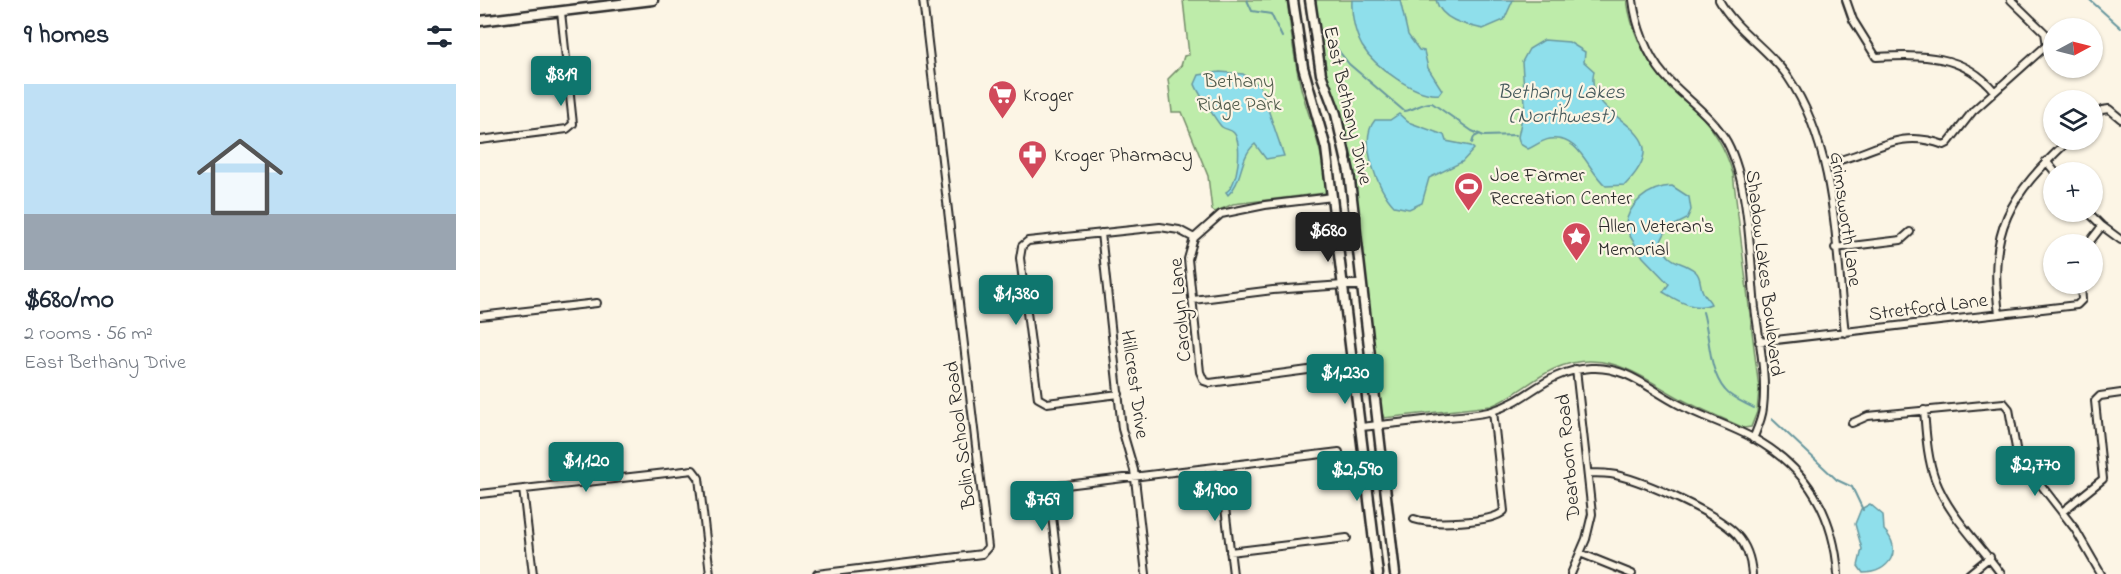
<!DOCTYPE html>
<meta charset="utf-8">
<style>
:root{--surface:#fff;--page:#f2f2f3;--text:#1f2937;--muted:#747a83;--accent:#0f766e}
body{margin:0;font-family:"Indie Flower",sans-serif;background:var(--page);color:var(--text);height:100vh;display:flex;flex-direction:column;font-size:22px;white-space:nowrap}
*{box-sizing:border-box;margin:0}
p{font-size:20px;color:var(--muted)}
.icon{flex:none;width:33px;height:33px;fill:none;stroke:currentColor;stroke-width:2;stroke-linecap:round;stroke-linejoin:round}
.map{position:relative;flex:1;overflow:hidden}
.side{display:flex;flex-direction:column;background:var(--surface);width:480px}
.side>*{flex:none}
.needle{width:39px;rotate:83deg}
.tools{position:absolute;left:1563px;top:18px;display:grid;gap:12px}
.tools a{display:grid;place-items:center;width:60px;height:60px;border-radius:50%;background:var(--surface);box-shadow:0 2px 4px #0004;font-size:30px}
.price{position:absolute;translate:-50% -51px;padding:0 14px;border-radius:6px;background:var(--accent);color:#fff;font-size:20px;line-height:39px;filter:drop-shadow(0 2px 3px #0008)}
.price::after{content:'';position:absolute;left:50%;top:36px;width:18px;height:14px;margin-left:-9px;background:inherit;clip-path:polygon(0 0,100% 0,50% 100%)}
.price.active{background:#222;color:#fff}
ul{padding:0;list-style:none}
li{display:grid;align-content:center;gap:12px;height:318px;padding:0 24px}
li span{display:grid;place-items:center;height:186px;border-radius:0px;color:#555}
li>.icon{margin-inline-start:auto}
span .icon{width:108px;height:108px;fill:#fffc;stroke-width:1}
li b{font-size:26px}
h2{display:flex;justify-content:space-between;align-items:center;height:72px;padding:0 24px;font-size:26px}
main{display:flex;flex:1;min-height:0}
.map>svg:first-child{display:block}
.green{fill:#beecaa;stroke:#748c6a;stroke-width:1.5}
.water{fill:#8fdfeb;stroke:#67979e;stroke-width:1.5}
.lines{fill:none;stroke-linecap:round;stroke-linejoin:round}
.stream{stroke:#67979e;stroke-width:2}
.street-casing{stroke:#2b2b2b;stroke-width:10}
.secondary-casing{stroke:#2b2b2b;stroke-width:13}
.street{stroke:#fcf5e5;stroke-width:6}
.secondary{stroke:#fcf5e5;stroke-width:8}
.labels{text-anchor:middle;stroke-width:4.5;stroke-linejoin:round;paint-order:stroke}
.park-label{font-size:20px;fill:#505b4b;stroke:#fcf5e5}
.poi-label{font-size:20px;fill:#2b2b2b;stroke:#fcf5e5;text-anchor:start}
.street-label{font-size:20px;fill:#2b2b2b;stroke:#fcf5e5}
.water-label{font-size:21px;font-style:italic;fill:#44585b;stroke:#fcf5e5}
</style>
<main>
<section class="side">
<h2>9 homes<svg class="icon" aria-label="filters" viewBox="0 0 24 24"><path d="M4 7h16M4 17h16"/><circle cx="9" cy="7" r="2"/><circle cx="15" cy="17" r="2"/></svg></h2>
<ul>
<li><span style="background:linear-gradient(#bfe0f5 70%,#9aa5b1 0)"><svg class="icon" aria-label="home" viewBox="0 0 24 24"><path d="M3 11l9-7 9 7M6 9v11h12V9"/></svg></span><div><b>$680/mo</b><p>2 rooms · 56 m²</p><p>East Bethany Drive</p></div></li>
</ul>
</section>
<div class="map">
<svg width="1641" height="574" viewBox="0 0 1641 574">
<rect width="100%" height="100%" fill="#fcf5e5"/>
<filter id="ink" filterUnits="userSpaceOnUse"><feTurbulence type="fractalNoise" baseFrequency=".0167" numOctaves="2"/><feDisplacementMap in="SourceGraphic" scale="12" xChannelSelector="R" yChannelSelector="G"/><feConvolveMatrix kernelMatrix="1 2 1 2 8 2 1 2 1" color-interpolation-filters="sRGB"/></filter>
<g filter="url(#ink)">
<path class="green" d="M703,0H807C811,31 814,62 822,92C832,126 842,150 847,186L845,193L753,204L735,212L732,210L728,176L702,112H692L688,79L701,66L704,56L709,55Z
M834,0H1147C1151,29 1163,56 1182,79C1191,91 1205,101 1216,111C1234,128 1246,150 1253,174L1279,389L1277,412L1271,427L1264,428C1241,417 1216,408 1194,395C1155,372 1121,348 1074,369C1052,379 1034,397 1011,406L904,418L901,410L870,158L844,65Z"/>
<path class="water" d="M872,0H920L928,35L939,50L944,51L948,68L962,90L959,94C936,97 894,66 882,46C875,33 871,15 872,0Z
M956,0H1033L1024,20L1003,29C985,25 961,20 956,0Z
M1064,40L1089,42L1105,52L1104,62L1114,71C1101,125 1206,123 1145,185L1126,186C1107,170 1100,135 1070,139C1062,140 1055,146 1048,149L1040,144L1038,137L1045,103L1042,62L1049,49Z
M740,72L763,74L780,86L804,156L786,159L775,144C759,157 763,182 748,195L746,192C758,186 763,144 754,133C751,129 746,130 742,127C739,125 716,89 715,84L719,75Z
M919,114L928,122L964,135L966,141L991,146L994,149L982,162L949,178L942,203L929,209L914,206C897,189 878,140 895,120H910Z
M1192,186L1209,197L1211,210L1207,219L1187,229L1181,241C1188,266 1200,259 1215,271C1222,277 1219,285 1223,292C1225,297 1229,299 1231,304C1214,312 1195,299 1183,292L1189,284L1163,257L1145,228C1147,204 1169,187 1192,186Z
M1390,504L1403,515L1404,530C1424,550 1409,573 1383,573L1378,566L1382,549L1375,524L1381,509Z"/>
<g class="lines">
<path class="stream" d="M767,0L772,11L791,14L802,37
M1610,0L1641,28
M843,31L869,64L924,111C935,110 942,102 952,103L992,131L1004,136L1036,135
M992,143L994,137L1000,134
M1223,312C1230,336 1228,370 1245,390C1251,398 1265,403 1274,408
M1292,419L1357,480L1372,487L1383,510"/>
<defs>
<path id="street" d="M1153,0C1156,26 1167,55 1184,75C1204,98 1232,115 1247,142C1270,185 1270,259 1275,308C1279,340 1287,376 1283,408C1282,419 1277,429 1273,439
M1239,0C1256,31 1288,48 1308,77C1358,151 1355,247 1365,333
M1366,0L1373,20L1396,57C1441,55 1483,53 1514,91
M1612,117L1622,110L1629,109L1641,119
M0,140L87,129L93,124L81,12
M1566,161L1575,172
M1346,163C1390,157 1415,126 1464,145L1468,143L1493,111L1567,45L1565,33L1531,0
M1608,212L1622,226L1641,240
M621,233L642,429L654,470L666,574
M1608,244L1622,226
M1355,248L1421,240L1430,232
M713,300L793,290L863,285
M1519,314C1508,229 1529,196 1589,140
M0,316L117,303
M1279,342L1597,305L1602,300L1601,284
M851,367L730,383L724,381L720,372L708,259L714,238L741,214L785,205L853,197
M639,394L567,403L558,398L540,258L542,246L548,241L680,227L699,230L714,238
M1444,410C1446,433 1447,457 1455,479C1469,516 1499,543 1521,574
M1372,423L1388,416L1524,403L1529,409L1537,454L1595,529L1621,574
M881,427C910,424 938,421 967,417C982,416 998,415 1012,411C1050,400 1064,371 1111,368C1146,366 1169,389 1198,404C1222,417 1249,425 1273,438C1326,467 1354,514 1358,574
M740,466L753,574
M1108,473C1117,473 1127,473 1136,475C1166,482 1237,513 1257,535C1267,546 1271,560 1272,574
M43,489L53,574
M0,494L213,470L219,478L230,574
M1582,512L1623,479L1615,401L1620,396L1641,393
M934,519C951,525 1012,523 1024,511L1013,411
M750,552L867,538
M1100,553L1152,574
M337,574L502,554L508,547L443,0
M579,574L570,500L572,492L578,486L859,452
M1091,574L1106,539L1112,514L1096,369
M1489,574L1510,557"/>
<path id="secondary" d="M813,0L823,67L846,148L898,574
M830,0L841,74L856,114L869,172L915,574
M0,21L173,0
M863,285H881"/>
</defs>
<use href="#street" class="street-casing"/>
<use href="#secondary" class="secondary-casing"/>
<use href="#street" class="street"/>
<use href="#secondary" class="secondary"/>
</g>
</g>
<defs>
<symbol id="supermarket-pin" viewBox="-11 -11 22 30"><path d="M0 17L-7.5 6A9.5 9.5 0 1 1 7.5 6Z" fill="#d1495b" stroke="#fcf5e5"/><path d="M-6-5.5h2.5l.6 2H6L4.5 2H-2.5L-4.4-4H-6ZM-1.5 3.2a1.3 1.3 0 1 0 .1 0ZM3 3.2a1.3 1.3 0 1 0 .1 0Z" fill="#fff"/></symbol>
<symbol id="pharmacy-pin" viewBox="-11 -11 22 30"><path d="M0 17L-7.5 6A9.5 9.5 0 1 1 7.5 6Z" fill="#d1495b" stroke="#fcf5e5"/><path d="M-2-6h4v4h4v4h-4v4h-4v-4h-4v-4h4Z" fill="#fff"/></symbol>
<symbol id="stadium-pin" viewBox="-11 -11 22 30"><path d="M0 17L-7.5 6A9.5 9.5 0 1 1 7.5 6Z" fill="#d1495b" stroke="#fcf5e5"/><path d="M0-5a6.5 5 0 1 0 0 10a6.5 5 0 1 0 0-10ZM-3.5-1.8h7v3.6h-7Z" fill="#fff"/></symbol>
<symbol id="sight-pin" viewBox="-11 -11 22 30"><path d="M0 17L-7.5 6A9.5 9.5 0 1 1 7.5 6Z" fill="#d1495b" stroke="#fcf5e5"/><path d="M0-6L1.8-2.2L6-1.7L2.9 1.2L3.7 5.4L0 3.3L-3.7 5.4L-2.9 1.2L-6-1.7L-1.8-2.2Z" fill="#fff"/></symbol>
</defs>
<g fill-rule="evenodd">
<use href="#supermarket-pin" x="506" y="78" width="33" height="45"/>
<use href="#pharmacy-pin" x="536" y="138" width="33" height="45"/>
<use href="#stadium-pin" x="972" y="170" width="33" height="45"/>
<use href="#sight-pin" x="1080" y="220" width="33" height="45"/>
</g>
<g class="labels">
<g class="park-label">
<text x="759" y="87">Bethany<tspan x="759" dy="23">Ridge Park</tspan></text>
</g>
<g class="poi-label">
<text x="543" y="101">Kroger</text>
<text x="574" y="161">Kroger Pharmacy</text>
<text x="1010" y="181">Joe Farmer<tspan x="1010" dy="23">Recreation Center</tspan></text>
<text x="1118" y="232">Allen Veteran's<tspan x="1118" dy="23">Memorial</tspan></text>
</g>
<g class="street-label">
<text transform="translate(869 105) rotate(77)" y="7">East Bethany Drive</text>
<text transform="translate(1367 219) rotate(82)" y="7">Grimsworth Lane</text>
<text transform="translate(1286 273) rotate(83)" y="7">Shadow Lakes Boulevard</text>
<text transform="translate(1448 306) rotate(-7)" y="7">Stretford Lane</text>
<text transform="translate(699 310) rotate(-95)" y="7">Carolyn Lane</text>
<text transform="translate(656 384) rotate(82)" y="7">Hillcrest Drive</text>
<text transform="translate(479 435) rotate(-97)" y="7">Bolin School Road</text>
<text transform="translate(1087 457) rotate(-95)" y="7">Dearborn Road</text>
</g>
<g class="water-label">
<text x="1081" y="98">Bethany Lakes<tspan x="1081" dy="24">(Northwest)</tspan></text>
</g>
</g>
</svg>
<div class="tools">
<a><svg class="needle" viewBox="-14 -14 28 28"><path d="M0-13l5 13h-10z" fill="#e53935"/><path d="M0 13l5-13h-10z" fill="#747a83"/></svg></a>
<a><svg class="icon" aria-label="layers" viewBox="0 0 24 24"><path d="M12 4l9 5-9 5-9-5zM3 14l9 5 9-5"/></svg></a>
<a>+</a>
<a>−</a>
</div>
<b class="price" style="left:81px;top:107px">$819</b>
<b class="price active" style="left:848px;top:263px">$680</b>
<b class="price" style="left:536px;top:326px">$1,380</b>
<b class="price" style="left:865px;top:405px">$1,230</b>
<b class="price" style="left:106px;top:493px">$1,120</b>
<b class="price" style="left:1555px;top:497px">$2,770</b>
<b class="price" style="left:877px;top:502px">$2,590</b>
<b class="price" style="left:735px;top:522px">$1,900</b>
<b class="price" style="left:562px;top:532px">$769</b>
</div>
</main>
